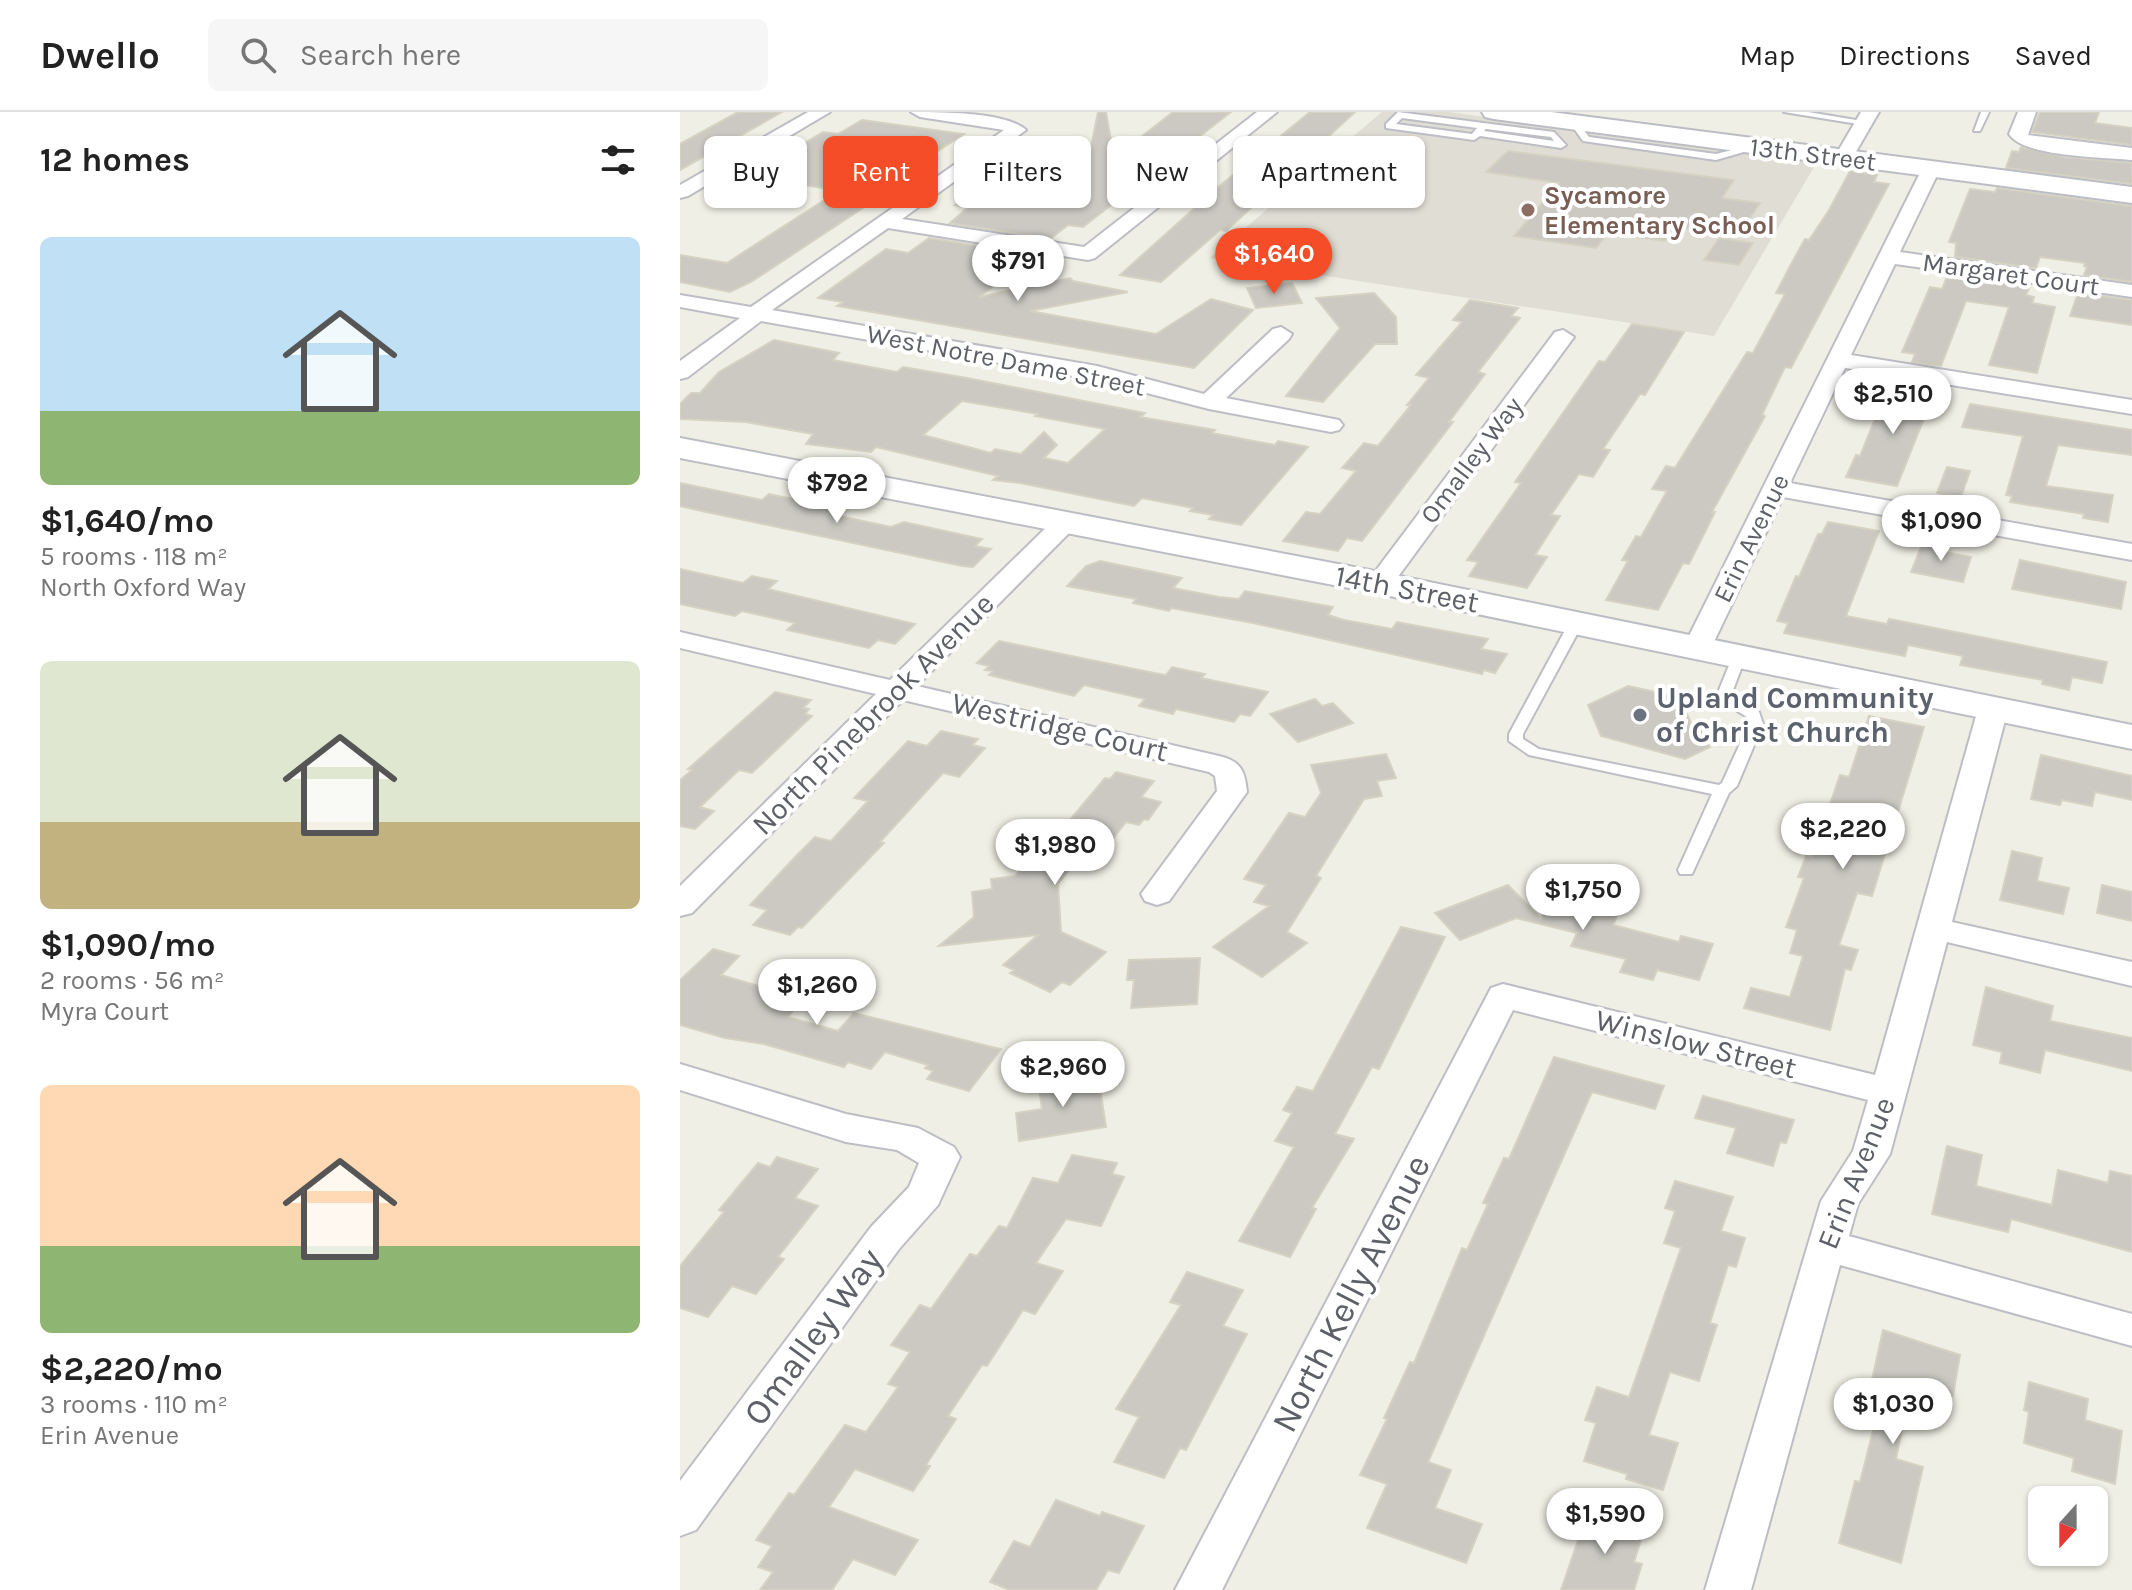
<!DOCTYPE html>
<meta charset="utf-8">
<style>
:root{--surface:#fff;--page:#f6f6f6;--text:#222;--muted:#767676;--line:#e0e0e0;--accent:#f44d27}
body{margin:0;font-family:Karla,sans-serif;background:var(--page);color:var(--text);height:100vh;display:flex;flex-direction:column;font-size:30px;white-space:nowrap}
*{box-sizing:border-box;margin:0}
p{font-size:26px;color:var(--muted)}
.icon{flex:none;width:44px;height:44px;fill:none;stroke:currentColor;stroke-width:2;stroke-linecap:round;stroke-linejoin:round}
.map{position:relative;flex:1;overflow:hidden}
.drawer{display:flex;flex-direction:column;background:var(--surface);width:680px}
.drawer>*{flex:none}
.guide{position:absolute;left:24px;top:24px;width:760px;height:72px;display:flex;gap:16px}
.needle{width:52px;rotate:201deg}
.tools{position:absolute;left:1348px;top:1374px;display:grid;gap:16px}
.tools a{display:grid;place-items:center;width:80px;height:80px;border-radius:12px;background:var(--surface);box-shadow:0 2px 6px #0004;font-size:40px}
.price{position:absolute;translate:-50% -68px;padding:0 18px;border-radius:28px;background:#fff;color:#222;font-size:26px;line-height:52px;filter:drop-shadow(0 2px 4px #0008)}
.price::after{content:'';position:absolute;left:50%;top:48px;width:24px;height:18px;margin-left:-12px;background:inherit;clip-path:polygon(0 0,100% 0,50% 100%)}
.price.active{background:var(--accent);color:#fff}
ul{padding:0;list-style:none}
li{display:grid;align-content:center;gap:16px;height:424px;padding:0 40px}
li span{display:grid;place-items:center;height:248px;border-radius:12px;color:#555}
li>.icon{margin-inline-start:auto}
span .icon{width:144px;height:144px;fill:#fffc;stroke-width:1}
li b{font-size:34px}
h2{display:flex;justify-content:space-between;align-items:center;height:96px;padding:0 40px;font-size:34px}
.pill{padding:0 28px;border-radius:12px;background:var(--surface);box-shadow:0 2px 6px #0004;font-size:28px;line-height:72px}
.pill.active{background:var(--accent);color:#fff}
header{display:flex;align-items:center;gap:48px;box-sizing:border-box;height:112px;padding:0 40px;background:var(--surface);border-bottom:2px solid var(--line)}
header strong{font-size:38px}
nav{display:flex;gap:44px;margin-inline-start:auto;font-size:28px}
.search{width:560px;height:72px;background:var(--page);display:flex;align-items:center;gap:20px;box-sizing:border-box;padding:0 28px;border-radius:12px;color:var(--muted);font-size:30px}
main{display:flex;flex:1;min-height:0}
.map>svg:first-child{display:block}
.education{fill:#e0ded4}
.building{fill:#cbc9c2;stroke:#d5d2c3;stroke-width:2;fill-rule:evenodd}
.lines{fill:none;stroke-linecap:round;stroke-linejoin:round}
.lane-casing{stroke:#bdbec5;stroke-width:4}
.street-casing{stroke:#bdbec5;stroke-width:4}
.secondary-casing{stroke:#bbbdc4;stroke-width:4}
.lane{fill:#fff;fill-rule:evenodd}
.street{fill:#fff;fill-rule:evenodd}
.secondary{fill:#fff;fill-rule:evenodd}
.education-dot{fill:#8d6e63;stroke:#fff;stroke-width:3}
.worship-dot{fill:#6b7280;stroke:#fff;stroke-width:3}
.labels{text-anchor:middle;stroke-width:8;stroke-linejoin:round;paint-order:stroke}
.far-street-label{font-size:26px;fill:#5d6067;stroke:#fff}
.far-education-label{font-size:26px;font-weight:bold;fill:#785e54;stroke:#fff;text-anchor:start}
.street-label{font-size:30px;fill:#5d6067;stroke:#fff}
.worship-label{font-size:30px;font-weight:bold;fill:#5b616d;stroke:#fff;text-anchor:start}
.near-street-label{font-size:36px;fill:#5d6067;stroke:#fff}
</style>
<header>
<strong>Dwello</strong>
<div class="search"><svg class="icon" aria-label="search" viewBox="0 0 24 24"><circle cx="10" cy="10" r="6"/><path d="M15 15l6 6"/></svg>Search here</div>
<nav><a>Map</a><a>Directions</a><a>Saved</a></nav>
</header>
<main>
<section class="drawer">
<h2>12 homes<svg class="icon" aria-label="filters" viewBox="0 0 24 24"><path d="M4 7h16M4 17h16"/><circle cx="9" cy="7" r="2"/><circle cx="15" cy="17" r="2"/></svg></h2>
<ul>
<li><span style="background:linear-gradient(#bfe0f5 70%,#8fb573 0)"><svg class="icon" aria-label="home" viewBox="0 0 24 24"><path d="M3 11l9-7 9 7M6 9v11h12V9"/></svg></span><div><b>$1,640/mo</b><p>5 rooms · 118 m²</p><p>North Oxford Way</p></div></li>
<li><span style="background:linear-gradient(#dfe7d0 65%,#c2b280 0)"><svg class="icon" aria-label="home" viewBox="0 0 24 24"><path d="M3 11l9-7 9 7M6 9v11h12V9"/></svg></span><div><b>$1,090/mo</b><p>2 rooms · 56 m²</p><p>Myra Court</p></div></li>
<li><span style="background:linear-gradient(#ffd9b3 65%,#8fb573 0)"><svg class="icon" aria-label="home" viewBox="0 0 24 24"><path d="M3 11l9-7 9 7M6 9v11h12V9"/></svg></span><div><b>$2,220/mo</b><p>3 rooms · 110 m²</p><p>Erin Avenue</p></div></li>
</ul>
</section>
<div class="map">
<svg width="1452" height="1478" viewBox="0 0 1452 1478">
<rect width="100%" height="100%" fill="#f0efe5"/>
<path class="education" d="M702,0H769L1137,50L1034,224L530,146Z"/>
<path class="building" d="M58,0H102L0,58V32Z
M418,0H426L434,46L493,0H551L403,115L388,113L370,127L270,111L287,96L275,93L362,33L410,40Z
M630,0H675L546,119L540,118L481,170L440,163L537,76Z
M1360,0H1419L1415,11L1452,16V33L1352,20Z
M182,8L284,22L247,46L257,47L71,170L50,180L0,170V143L47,151L155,81V78L70,64L143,20L158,22Z
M1341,35L1385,45L1452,51V72L1326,56L1332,39L1339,40Z
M828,39L1054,68L1042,86L1080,91L1058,124L995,115L985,129L928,121L916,136L834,124L879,71L806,60Z
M1170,59L1197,63L1194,70L1209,72L1111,256L1105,255L1082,303L1085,304L1032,400H1035L1009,452L1003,451L978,498L926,488L948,449L942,448L956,424L961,425L987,379L972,377L986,354L995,356L1067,240L1073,241L1105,182L1096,181L1109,156L1125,127L1129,128L1149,98Z
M1317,76L1452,94V170L1404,163L1407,155L1404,154L1405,151L1360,145L1356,156L1275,145L1276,131L1269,130L1290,77L1315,80Z
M249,126L351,142L339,151L344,152L299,185L390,166L393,169L448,180L350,199L476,222L531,187L573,198L514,256L157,194L163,190L138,186L206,137L228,141Z
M1039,126L1073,131L1059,153L1024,148Z
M1268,162L1350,174L1346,183L1354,185L1352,191L1375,195L1357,261L1309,253L1329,195L1286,189L1261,254L1232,250L1235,242L1222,240L1250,175L1262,177Z
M612,171L622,191L576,196L567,176Z
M694,181L716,205L717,232H695L643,290L606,284L660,216L636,186Z
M1398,181L1452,188V213L1390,204Z
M790,188L838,196L831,204L840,206L798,260L805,262L769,310H773L682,429L667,426L658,439L603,429L626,400L640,402L676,359L662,356L684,331L698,334L731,293H727L749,266L736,263L782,210L773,208Z
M952,212L1004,220L965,283L960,282L923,337L930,338L913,365L899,362L871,403L880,404L855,443L867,445L847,476L789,464L798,450L787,448L841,371L835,370L919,249L925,250Z
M94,228L159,241L153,248L217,260L223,255L287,266L465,301L460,305L535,318L532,321L595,333L598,329L628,335L561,413L529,407L533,403L510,399L513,396L462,386L454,394L340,371L313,368L318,364L196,335L191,340L126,332L133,322L66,310L0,307V292L11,281H20L39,260ZM282,289L358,302L355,304L425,317L388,351L364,346L377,333L364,320L341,342L315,337L311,341L243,323Z
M1224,269L1253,273L1249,284H1253L1217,374L1166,365L1176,343L1180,344L1203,287L1216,289Z
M1290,292L1452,318V343L1378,333L1366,374L1433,383L1428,410L1403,406L1404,402L1330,390L1332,384L1326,383L1343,324L1282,315Z
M1267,355L1290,359L1281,385L1257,381Z
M0,371L82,388L89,382L163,397L155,403L211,415L224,410L302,427L295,434L311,437L293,455L282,454L17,398L0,394Z
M1148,410L1199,419L1166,504L1207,512L1209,507L1427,550L1422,571L1392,565L1389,578L1362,572L1363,568L1280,553L1283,544L1228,533L1225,544L1104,521L1108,511L1097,509L1116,464L1119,465L1138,422H1142Z
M1243,430L1266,434L1264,440L1291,445L1283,470L1231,460Z
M1340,448L1446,470L1441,497L1332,477Z
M420,449L502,466L493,476L539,485L559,487L565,479L653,495L648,503L664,508L712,517L717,510L808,527L801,537L827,542L815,561L804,558L802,562L573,511L491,496L489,499L453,491L456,487L387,474L406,454Z
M0,457L63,471L72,464L97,469L88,477L235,512L215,532L198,528L189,536L107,518L115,511L62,499L55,504L0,492Z
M319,529L474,561L486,563L492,555L525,562L521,566L588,580L570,604L560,602L554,610L496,597L493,602L459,594L465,587L404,573L394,584L309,563L313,559L305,558L309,554L297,551Z
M948,574L999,585L1012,613L1020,615L1030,635L1005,647L921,624L908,593Z
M95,580L131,588L123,596L129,597L125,602L132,604L72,661L59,658L20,695L34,699L15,717L0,714V668L12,658L8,657Z
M635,587L642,594L653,591L673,611L618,630L590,602Z
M1189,604L1244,615L1192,784L1177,781L1159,833L1178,838L1171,858L1165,857L1150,918L1064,896L1071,876L1110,885L1123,844L1110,841L1117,818L1106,815L1124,766L1118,765L1126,744L1132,745L1160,663L1169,665Z
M261,619L298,627L292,633L305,636L279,665L263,661L200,730L204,731L122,816L118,815L110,823L73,813L87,798L70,793L117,743L135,725L151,729L188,689L174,686L228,629L247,634Z
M706,642L716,666L697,669L702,684L684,687L636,764L641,766L607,820L627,831L582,865L533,835L589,794L574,790L586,773L564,767L609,701L625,705L641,681L631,653Z
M1361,643L1452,664V688L1415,680L1412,694L1382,688L1380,693L1351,687Z
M436,660L474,669L461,685L481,690L468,708L464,707L459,713L446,710L416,748L400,744L378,772L381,820L426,840L390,873L382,870L370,880L330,861L334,858L323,853L358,823L259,834L294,805L292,780L312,777L311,767L335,764L377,713L384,715L425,666L430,667Z
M1332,739L1362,746L1357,769L1389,776L1383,802L1320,788Z
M828,773L861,807L874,780L905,787L902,794L938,802L933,813L999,830L1001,824L1033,832L1019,868L977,858L973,868L940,860L946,847L891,834L897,821L836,806L780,828L755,801Z
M1422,773L1452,780V809L1417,801Z
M721,815L765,825L699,957L692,955L655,1022L674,1027L632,1096L636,1097L610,1145L559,1129L614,1035L595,1029L612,1001L603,998L617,975L633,979Z
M33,837L59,844L41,863L92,878L137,871L108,905L158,919L174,901L321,937L289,979L247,967L253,959L245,956L248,953L205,940L191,957L168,950L164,955L84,932L45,926L0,913V868Z
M520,846L517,892L451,896L454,868H447L449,848Z
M1306,875L1373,894L1370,909L1452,926V959L1365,938L1360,961L1320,951L1322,940L1293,933Z
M874,945L984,974L975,997L912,980L748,1350L771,1358L755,1396L802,1412L786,1451L687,1416L707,1372L680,1363L707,1307L704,1306L730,1250L734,1251L782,1136L787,1138L808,1092L803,1091L824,1046L829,1047Z
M403,962L405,972L419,970L426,1015L339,1029L336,1001L362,997L358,969Z
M1023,984L1114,1008L1106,1031L1100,1030L1093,1054L1047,1041L1056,1016L1015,1006Z
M1267,1034L1302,1043L1296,1074L1372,1093L1378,1058L1428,1071L1430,1059L1452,1064V1140L1331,1107L1328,1120L1252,1102Z
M392,1043L437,1051L432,1062L444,1065L421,1114L386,1107L356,1151L383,1159L355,1202L343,1198L307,1254L302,1253L268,1304L276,1307L246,1353L250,1354L233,1379L175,1357L149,1395L238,1428L215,1463L173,1447L152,1478H80L93,1460L78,1455L92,1434L76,1428L109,1381L114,1383L165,1313L186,1320L218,1275L208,1272L230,1240L211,1233L240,1193L251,1197L290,1142L297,1144L319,1114L327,1116L353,1066L378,1071Z
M97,1045L138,1057L115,1086L138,1094L98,1145L104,1147L76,1182L52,1174L28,1205L0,1196V1154L44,1100L39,1098L78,1051L90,1055Z
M995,1069L1053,1085L1041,1119L1065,1126L1056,1155L1048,1153L1030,1211L1037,1213L1019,1269L990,1260L969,1323L998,1331L983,1378L946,1367L947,1362L904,1349L916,1311L905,1308L917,1275L949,1285L1001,1136L984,1131L995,1099L985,1096Z
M507,1160L563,1178L543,1214L567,1222L506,1338L500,1336L484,1366L434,1350L459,1305L436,1297L501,1193L490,1190Z
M1203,1218L1280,1243L1273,1284L1231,1272L1216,1347L1243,1355L1221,1451L1159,1431L1175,1369L1180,1370L1197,1303L1185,1299Z
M1349,1270L1408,1287L1405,1308L1442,1319L1435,1372L1392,1359L1394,1346L1344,1331L1349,1300L1344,1298Z
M376,1388L420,1404L422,1400L464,1414L439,1461L428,1458L416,1478H330L310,1470L334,1429L350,1435Z
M908,1399L965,1416L954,1450L962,1452L954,1478H881Z"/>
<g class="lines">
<defs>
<path id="lane" d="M718,0L874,20L886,33L881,36L800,24L794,28L706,16V12ZM722,6L797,16L792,22L716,12ZM806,17L871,25L874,29L804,19Z
M1104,0H1128L1188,10L1184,13Z
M1301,0H1309L1300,19H1294Z
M891,9H897L909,25L1036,42L1076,32L1081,35L1036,48L903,29L890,11Z
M896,507L903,511L843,622V627L859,637L1039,673L1042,671L1069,612L1067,605L1043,590L1039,578L1054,541L1059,540L1066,544L1053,578L1055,585L1079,600L1083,612L1057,674L1049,681L1012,762H1000L998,758L1032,682L849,643L829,629V622L889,511Z"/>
<path id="street" d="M128,0H150L8,84L0,86V73Z
M231,0C259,0 327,0 346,18L222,107L404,135L577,0H597L415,146L408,148L208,116L92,198L417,254L524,282L593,217L601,215L612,222L609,227L546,286L659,308L663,313L659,318L651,320L529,297L416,268L81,209L8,265L0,267V249L60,206L0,195V183L71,195L324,18L240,5Z
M1181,0H1199L1170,50H1156L1154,46Z
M1338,0H1356L1348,23L1452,36V48C1424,45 1343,45 1329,22Z
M1251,51L1260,57L1220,140L1452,173V185L1215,152L1171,243L1452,288V302L1165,256L1110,371L1452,432V448L1103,385L1031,536L1027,542L1017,544L1007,542L1003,536L1242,57Z
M883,218L894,225L709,477H691L687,471L691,465L875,220Z
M385,403L394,406L398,411L394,416L237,574L539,644C561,649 565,659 567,680L489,789L477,793L465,789L461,782L537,679L535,664L529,660L223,588L12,801L0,804V774L196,582L0,536V520L210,568L376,406Z
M1313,588L1323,591L1328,597L1272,810L1452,850V874L1267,830L1210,1042L1178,1092L1169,1124L1452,1202V1234L1160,1153L1071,1478H1025L1141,1089L1173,1039L1188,988L833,898L542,1478H495L811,876L823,872L1195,963L1298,597L1303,591Z
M0,952L166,1002L238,1016L274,1035L280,1045L258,1093L219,1137L16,1418L0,1424V1369L191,1115L229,1075L239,1051L217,1038L166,1030L0,978Z"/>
<path id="secondary" d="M802,0H871L1452,75V91L814,7L805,5Z
M0,326L700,460L1452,613V637L700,482L0,346Z"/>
</defs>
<use href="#lane" class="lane-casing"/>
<use href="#street" class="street-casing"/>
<use href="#secondary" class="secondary-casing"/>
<use href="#lane" class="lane"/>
<use href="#street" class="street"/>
<use href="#secondary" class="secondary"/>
</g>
<circle class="education-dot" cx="848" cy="98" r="8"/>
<circle class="worship-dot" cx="960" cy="603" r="8"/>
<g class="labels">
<g class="far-street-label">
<text transform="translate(1133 42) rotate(7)" y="9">13th Street</text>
<text transform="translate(1331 162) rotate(8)" y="9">Margaret Court</text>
<text transform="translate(326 248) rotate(11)" y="9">West Notre Dame Street</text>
<text transform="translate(791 348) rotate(-53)" y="9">Omalley Way</text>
<text transform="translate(1071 426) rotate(-64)" y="9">Erin Avenue</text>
</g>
<g class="far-education-label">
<text x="864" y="92">Sycamore<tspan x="864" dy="30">Elementary School</tspan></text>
</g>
<g class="street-label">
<text transform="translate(727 477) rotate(11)" y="10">14th Street</text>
<text transform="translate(193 602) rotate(-45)" y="10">North Pinebrook Avenue</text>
<text transform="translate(380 615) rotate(13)" y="10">Westridge Court</text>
<text transform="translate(1016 932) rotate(14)" y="10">Winslow Street</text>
<text transform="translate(1176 1061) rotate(-68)" y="10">Erin Avenue</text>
</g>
<g class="worship-label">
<text x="976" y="596">Upland Community<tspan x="976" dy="34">of Christ Church</tspan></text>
</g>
<g class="near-street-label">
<text transform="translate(670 1181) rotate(-63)" y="13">North Kelly Avenue</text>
<text transform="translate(132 1224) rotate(-54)" y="13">Omalley Way</text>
</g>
</g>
</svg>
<div class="tools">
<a><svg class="needle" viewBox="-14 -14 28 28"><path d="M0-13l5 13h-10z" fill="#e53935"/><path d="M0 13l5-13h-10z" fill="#767676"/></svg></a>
</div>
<b class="price active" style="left:594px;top:184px">$1,640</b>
<b class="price" style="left:338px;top:191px">$791</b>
<b class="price" style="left:1213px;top:324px">$2,510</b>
<b class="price" style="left:157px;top:413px">$792</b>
<b class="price" style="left:1261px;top:451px">$1,090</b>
<b class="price" style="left:1163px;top:759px">$2,220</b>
<b class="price" style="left:375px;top:775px">$1,980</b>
<b class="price" style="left:903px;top:820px">$1,750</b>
<b class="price" style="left:137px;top:915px">$1,260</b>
<b class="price" style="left:383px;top:997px">$2,960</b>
<b class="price" style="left:1213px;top:1334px">$1,030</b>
<b class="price" style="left:925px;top:1444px">$1,590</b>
<div class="guide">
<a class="pill">Buy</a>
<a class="pill active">Rent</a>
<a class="pill">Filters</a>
<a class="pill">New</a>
<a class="pill">Apartment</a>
</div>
</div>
</main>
